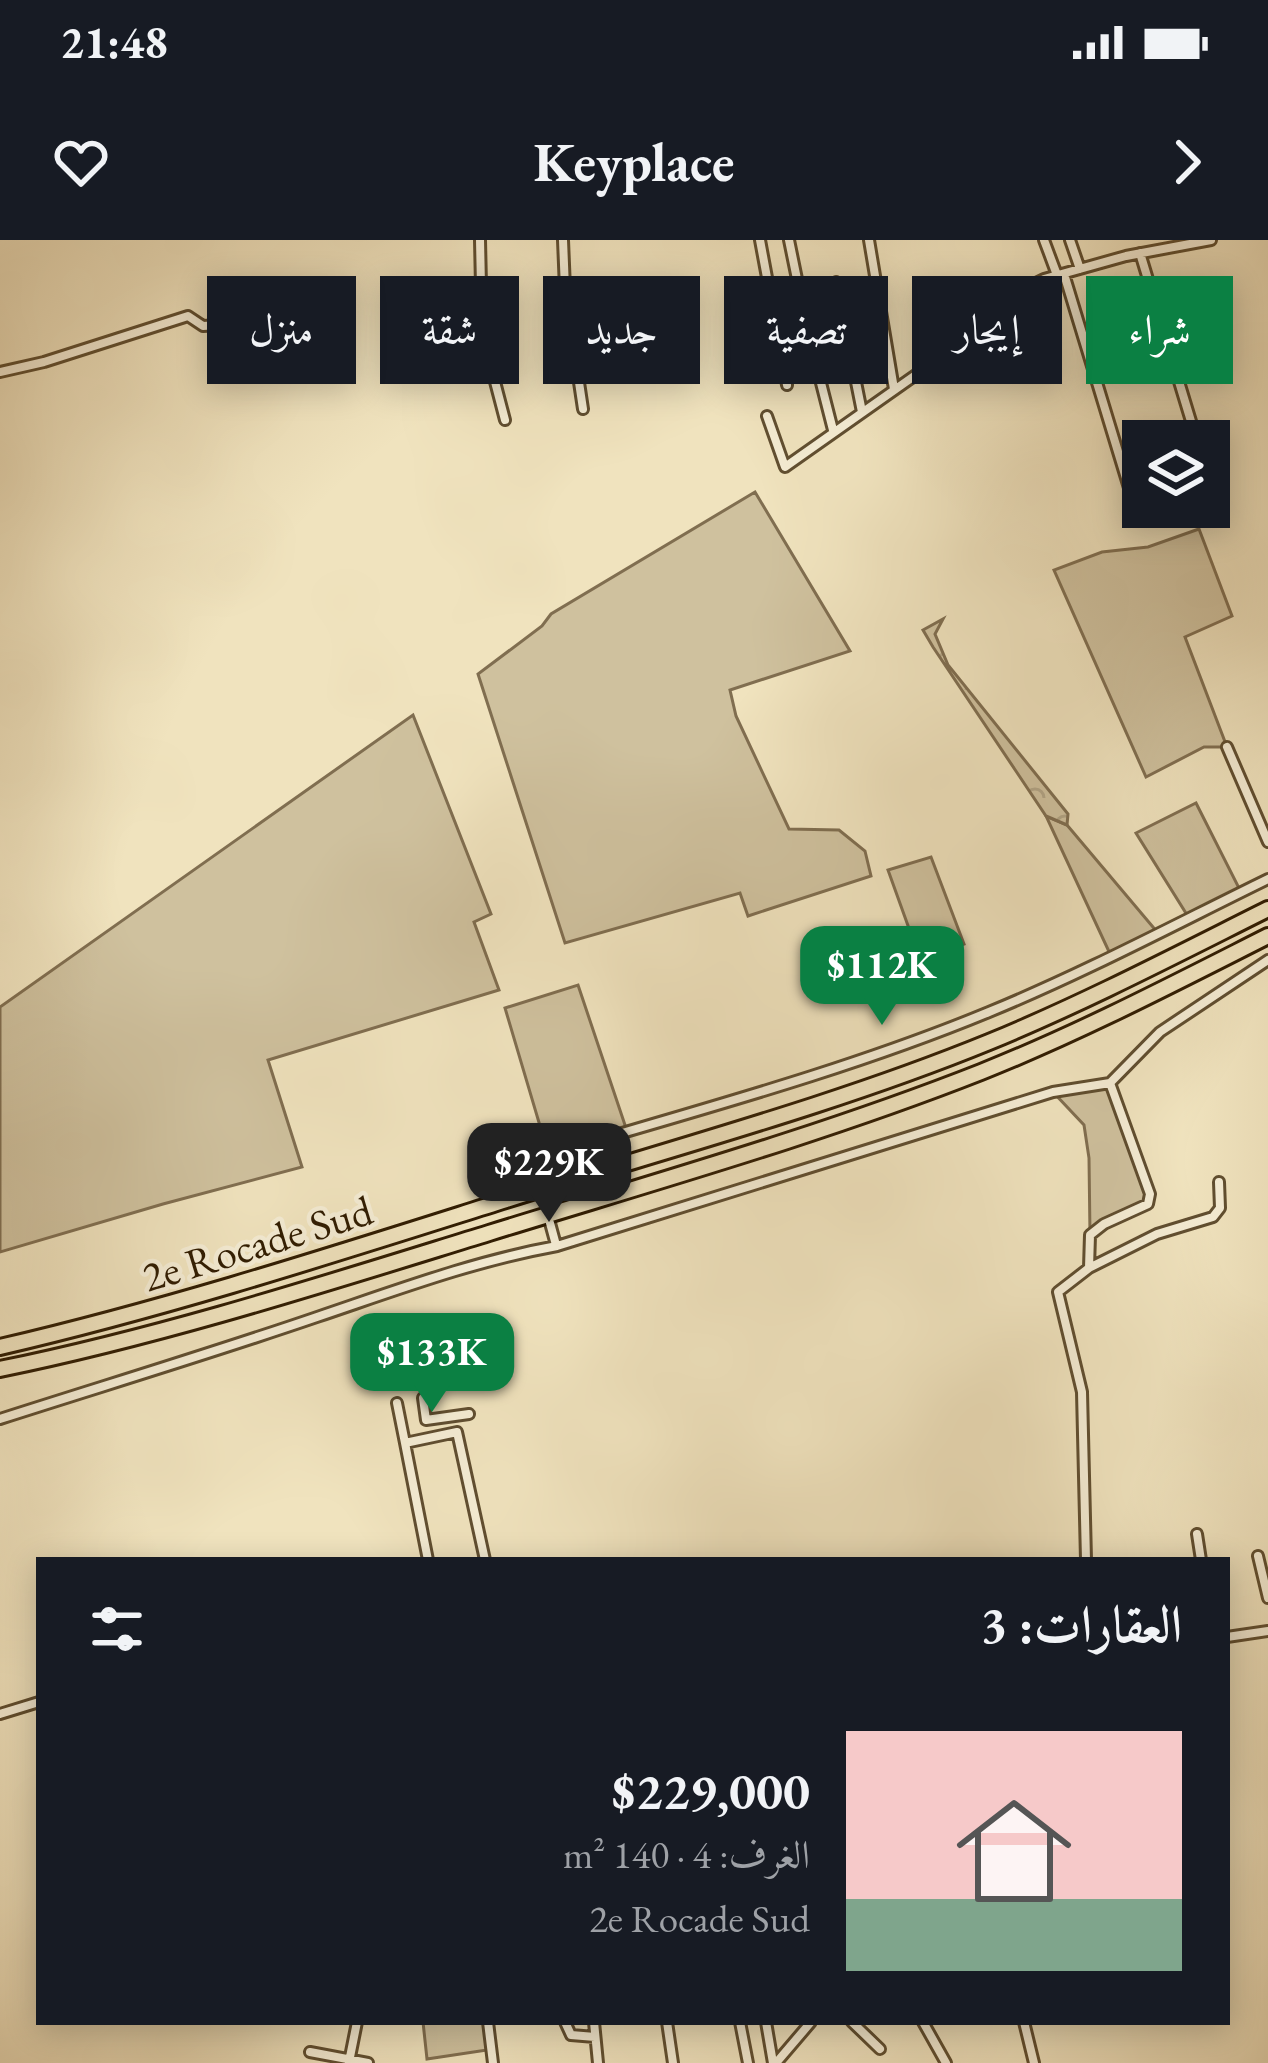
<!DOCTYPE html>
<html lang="ar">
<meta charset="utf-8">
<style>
:root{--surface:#171b24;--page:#242831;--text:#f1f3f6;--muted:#9ea1a6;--line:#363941;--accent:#0b8043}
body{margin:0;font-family:"EB Garamond",Amiri,serif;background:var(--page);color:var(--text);direction:rtl;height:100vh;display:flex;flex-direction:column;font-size:45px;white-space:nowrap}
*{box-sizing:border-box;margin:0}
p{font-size:39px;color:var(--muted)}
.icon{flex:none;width:66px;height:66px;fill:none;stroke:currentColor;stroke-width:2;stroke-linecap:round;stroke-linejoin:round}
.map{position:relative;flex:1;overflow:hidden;direction:ltr}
.drawer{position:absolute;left:36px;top:1317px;width:1194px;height:468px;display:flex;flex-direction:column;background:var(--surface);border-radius:0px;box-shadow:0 6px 30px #0003;direction:rtl}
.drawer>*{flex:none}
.banner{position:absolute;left:36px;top:36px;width:1197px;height:108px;direction:rtl;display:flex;gap:24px}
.buttons{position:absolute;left:1122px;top:180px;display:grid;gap:24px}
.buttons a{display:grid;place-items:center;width:108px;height:108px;border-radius:0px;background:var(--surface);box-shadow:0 6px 30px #0003;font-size:60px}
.price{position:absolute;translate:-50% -102px;padding:0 27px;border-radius:24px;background:var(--accent);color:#fff;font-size:39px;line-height:78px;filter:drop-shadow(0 3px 6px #0008)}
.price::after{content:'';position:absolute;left:50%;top:72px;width:36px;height:27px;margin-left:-18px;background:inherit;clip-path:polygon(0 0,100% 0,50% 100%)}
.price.current{background:#222;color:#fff}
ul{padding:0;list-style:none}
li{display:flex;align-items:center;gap:36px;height:300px;padding:0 48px}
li+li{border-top:3px solid var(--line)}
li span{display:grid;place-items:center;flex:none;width:336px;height:240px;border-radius:0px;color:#555}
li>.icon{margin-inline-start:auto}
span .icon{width:144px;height:144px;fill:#fffc;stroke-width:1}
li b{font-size:51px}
h2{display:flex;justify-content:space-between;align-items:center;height:144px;padding:0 48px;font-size:51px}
.pill{padding:0 42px;border-radius:0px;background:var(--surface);box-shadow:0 6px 30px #0003;font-size:42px;line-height:108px}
.pill.current{background:var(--accent);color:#fff}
.status{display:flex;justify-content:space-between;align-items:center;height:84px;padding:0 60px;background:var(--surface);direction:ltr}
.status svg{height:33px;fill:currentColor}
header{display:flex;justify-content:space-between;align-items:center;height:156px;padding:0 48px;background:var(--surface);font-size:54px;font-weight:700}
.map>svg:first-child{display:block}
.green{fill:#cfc19e;stroke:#806e50;stroke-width:3}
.forest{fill:url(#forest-crowns);stroke:#806e50;stroke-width:3}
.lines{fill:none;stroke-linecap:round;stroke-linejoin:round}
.street-casing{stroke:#604e30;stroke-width:14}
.highway-casing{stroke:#301c01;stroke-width:20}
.street{stroke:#f5edd5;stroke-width:8}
.highway{stroke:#f0e3be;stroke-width:14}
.labels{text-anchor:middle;stroke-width:9;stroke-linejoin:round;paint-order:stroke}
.street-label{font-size:42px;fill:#301c01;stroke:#f5edd5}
</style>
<div class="status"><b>21:48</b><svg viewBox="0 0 49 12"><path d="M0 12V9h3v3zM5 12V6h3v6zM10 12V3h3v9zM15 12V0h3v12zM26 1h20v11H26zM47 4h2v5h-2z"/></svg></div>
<header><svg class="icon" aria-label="forward" viewBox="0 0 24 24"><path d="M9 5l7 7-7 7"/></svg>Keyplace<svg class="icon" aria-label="heart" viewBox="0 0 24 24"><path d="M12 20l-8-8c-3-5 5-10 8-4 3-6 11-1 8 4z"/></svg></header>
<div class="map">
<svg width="1268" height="1823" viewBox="0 0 1268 1823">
<defs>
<pattern id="forest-crowns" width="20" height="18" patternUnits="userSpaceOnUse" patternTransform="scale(3)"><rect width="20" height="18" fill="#cfc19e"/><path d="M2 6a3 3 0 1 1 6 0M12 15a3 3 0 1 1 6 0" fill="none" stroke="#b2a586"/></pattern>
</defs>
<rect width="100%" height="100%" fill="#f0e3be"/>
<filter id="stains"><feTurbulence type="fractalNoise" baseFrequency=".00167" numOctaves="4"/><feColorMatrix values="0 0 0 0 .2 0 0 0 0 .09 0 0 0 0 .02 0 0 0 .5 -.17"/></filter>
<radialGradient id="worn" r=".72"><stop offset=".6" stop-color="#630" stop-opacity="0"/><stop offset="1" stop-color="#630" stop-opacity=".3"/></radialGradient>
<path class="green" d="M755,252L850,411L730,450L736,476L789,589L839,590L865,611L871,636L748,676L740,653L565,703L478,434L542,386L551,374Z
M1199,289L1232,376L1185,397L1227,507H1204L1146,537L1054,330L1102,312L1148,307Z
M413,475L491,674L474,682L499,750L268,820L302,927L163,964L0,1012V767Z
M1196,563L1241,652L1189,678L1136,593Z
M1046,576L1067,585L1158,693L1111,716Z
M931,617L964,704L920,719L888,630Z
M578,745L627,891L547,915L536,928L526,925L546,906L505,768Z
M1110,843L1150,954L1148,964L1090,995L1089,918L1084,885L1053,852Z
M423,1782H484L487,1810L427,1819Z"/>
<path class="forest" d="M943,379L935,394L948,425L1068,574L1067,585L1046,576L933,407L923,390Z"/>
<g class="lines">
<defs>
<path id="street" d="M480,0L482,92L505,180
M563,0L565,49L583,169
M760,0L787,145
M789,0L807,88L833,190
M869,0L894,149
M1044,0L1057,35
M1070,0L1080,29
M1140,13L1197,201
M1064,34L1136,271
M836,42L862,172
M0,132L44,122L188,76L203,86L235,84
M767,176L785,227L937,120L985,80L1005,58L1044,39L1126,16L1211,0
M1209,240L1213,253
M1227,507L1268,602
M536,938V928L547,915C695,871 846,831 989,772C1084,733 1176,684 1268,639
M550,983L556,1005
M1089,1028L1157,994L1213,977L1220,968L1219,942
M423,1158L426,1180L469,1174
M397,1163L405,1203
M0,1179C106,1145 212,1113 317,1077C397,1050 474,1021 557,1006L1053,852L1110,843
M1197,1294L1201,1320
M1258,1316L1268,1358
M428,1320L405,1203L457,1192L485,1320
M1086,1320L1082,1152L1058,1052L1089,1028L1090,995L1104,984L1148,964L1150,954L1110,843L1160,792L1268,720
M1227,1397L1268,1391
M0,1474L39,1462
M488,1782L493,1823
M565,1782L571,1795L595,1797
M594,1782L598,1823
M667,1782L673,1823
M740,1782L748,1823
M766,1782L773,1823
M852,1782L880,1809
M923,1782L946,1823
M1024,1782L1034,1823
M310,1812L368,1823
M349,1822L357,1782
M776,1823L811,1782"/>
<path id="highway" d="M0,1107C172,1067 338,1013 506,960C665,910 835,865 989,802C1084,763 1176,715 1268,669
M0,1129C166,1095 327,1043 489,993C654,942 821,895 981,832C1079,793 1173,744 1268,696"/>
</defs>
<use href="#street" class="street-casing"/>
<use href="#highway" class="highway-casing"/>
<use href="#street" class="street"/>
<use href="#highway" class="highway"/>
</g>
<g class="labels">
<g class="street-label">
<text transform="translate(257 1003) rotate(-17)" y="15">2e Rocade Sud</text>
</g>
</g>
<rect width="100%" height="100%" filter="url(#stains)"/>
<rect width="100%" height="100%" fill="url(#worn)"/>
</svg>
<div class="buttons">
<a><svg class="icon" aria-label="layers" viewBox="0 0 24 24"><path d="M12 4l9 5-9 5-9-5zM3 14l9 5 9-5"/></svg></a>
</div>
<b class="price" style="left:882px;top:788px">$112K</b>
<b class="price current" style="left:549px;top:985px">$229K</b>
<b class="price" style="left:432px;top:1175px">$133K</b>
<div class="banner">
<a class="pill current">شراء</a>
<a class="pill">إيجار</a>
<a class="pill">تصفية</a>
<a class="pill">جديد</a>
<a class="pill">شقة</a>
<a class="pill">منزل</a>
</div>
<section class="drawer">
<h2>العقارات: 3<svg class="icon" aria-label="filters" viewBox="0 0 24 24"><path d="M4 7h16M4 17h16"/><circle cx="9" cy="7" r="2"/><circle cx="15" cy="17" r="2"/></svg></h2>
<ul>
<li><span style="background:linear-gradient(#f6c9c9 70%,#7fa58c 0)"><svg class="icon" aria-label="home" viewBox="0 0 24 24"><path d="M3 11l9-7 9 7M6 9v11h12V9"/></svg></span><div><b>$229,000</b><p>الغرف: 4 · 140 m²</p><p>2e Rocade Sud</p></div></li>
</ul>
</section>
</div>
